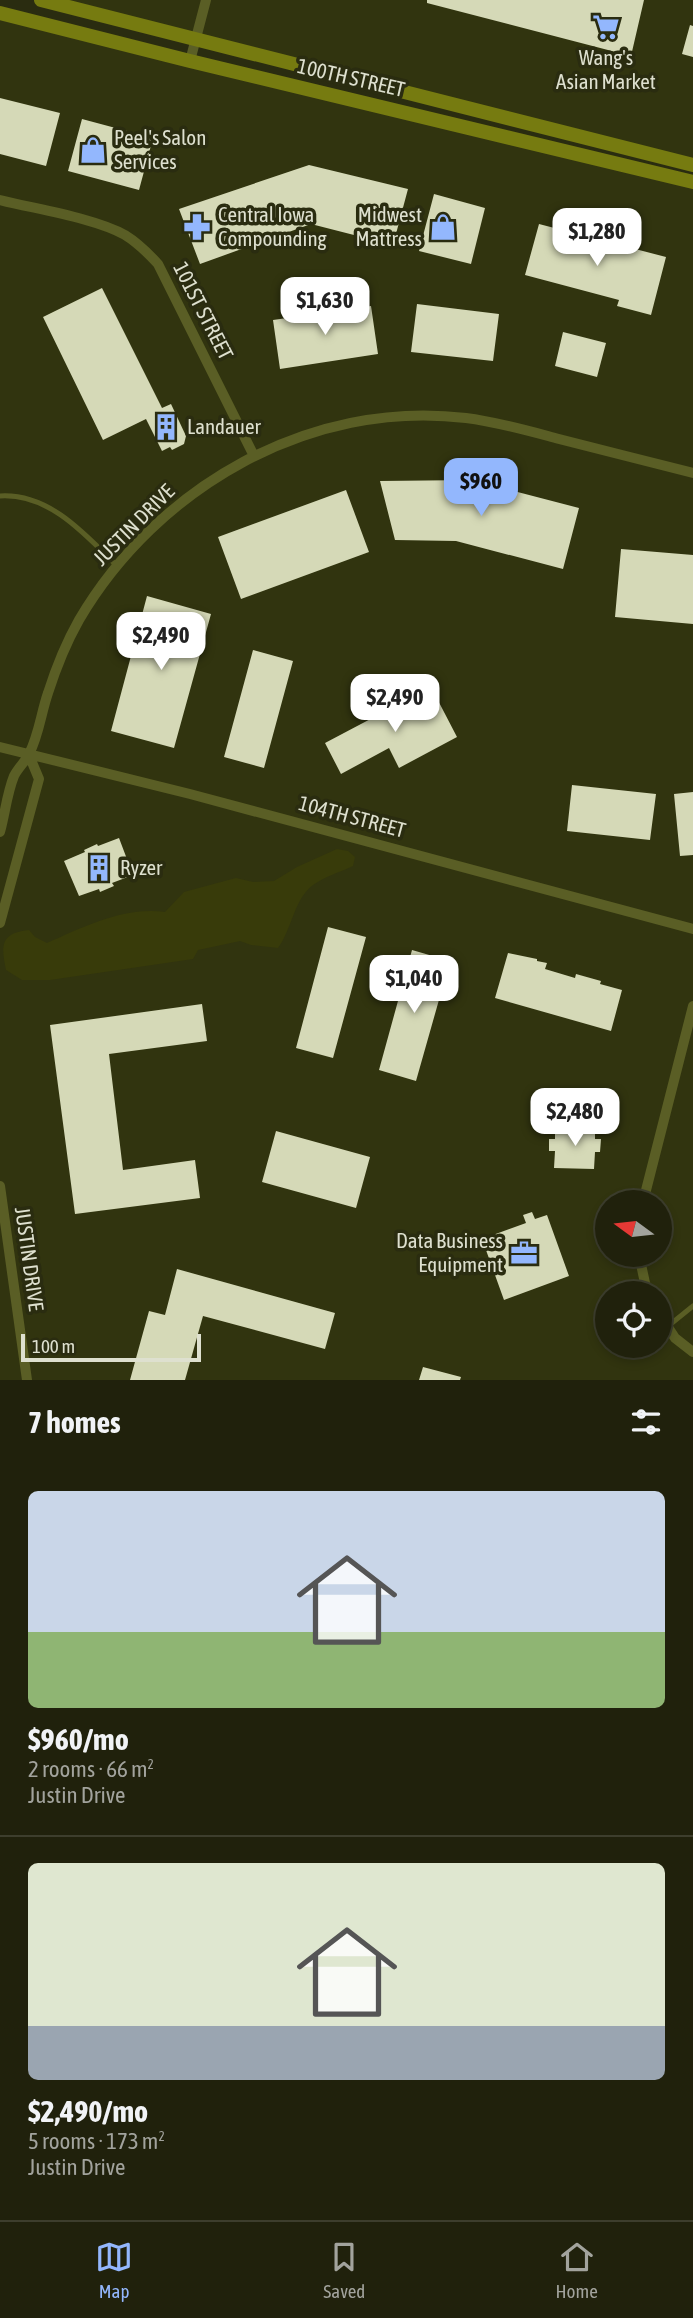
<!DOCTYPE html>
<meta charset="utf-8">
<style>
:root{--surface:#20210c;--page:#2d2e1a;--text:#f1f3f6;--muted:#a2a39d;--line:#3d3e2d;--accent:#93b7fd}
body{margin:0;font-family:"Asap Condensed",sans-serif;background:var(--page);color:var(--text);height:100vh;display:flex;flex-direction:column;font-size:26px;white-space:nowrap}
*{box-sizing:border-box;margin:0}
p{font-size:23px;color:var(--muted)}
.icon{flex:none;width:38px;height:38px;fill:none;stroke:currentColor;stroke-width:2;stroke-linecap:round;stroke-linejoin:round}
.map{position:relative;height:1380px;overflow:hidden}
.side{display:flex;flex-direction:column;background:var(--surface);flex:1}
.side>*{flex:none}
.needle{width:46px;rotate:285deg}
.buttons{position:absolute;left:595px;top:1190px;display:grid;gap:14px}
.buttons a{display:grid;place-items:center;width:77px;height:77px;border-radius:50%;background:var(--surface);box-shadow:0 4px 10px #0003,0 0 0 2px var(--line);font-size:35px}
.scale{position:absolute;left:21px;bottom:18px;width:180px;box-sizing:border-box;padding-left:7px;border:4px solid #dee0cf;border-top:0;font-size:19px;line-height:24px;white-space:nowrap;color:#dee0cf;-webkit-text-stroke:5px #2a2c10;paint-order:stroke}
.price{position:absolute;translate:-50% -60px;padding:0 16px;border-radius:14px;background:#fff;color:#222;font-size:23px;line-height:46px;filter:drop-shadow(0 2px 4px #0008)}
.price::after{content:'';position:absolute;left:50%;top:42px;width:21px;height:16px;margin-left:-10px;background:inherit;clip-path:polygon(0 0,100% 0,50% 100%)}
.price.current{background:var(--accent);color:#111}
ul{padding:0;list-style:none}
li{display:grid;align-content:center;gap:14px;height:371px;padding:0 28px}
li+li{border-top:2px solid var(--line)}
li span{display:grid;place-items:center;height:217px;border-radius:10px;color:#555}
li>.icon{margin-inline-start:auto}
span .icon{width:126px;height:126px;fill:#fffc;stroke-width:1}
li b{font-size:30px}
h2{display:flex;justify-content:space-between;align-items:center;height:84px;padding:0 28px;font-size:30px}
.tabs{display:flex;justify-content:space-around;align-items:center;height:98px;border-top:2px solid var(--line);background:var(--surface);font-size:19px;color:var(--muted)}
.tabs a{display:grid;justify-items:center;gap:4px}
.tabs .current{color:var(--accent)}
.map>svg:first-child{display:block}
.built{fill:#31340f;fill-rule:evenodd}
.green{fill:#383b0a}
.building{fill:#d5d9b7}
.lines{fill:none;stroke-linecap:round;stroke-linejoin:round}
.service{stroke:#5a5e25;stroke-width:5}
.minor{stroke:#5a5e25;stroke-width:10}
.secondary{stroke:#767b10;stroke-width:14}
.labels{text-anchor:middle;stroke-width:7;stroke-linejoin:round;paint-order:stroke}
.poi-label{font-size:21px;fill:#dee0cf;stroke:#2a2c10;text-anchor:start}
.street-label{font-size:21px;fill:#dee0cf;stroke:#2a2c10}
</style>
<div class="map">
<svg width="693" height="1380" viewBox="0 0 693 1380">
<rect width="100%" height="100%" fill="#2a2c10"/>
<path class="built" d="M41,0H693V165Z
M0,13L693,182V1380H0ZM607,1202H660V1255H607ZM607,1293H660V1346H607Z"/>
<path class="green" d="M337,849L348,851L355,857L353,866C340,872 324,877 313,885C294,899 292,929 278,948L251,945L240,941L198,950L193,959L50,980H22L6,970C1,946 0,933 29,930L35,937L47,943C83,927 125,906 165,912L184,892L236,878L253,882L274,881L297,867Z"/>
<path class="building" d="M427,0H644L631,56L427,3Z
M690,25L693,26V57L682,54Z
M0,98L60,113L46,166L0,154Z
M82,119L153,138L139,190L68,171Z
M309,165L408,189L393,245L311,224L200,264L179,209Z
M434,194L485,208L471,264L419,251Z
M539,224L666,257L651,315L617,306L619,300L525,275Z
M102,288L162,408L171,404L186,436L184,444L172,450L170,447L162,451L146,419L103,440L43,317Z
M417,304L499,314L493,361L411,352Z
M371,306L378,354L280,369L273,320Z
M563,332L606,343L597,377L555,366Z
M472,480L579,508L563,569L456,541L395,540L380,481Z
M346,490L369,552L241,599L218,537Z
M621,549L693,555V624L615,617Z
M147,596L211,614L174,748L111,731Z
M253,650L293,661L264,768L224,757Z
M431,687L457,737L399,768L389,748L341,774L325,743Z
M572,785L656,794L650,840L567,831Z
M693,792V855L680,856L674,794Z
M119,838L133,875L112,883L114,886L100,892L99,889L79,896L64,861L85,852L84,850L97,844L98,846Z
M328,927L366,937L333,1058L296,1048Z
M412,950L450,961L416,1081L379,1070Z
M508,953L537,959V961L547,963L545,969L575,978L576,974L601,981L600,984L622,990L611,1031L495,998Z
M202,1004L207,1041L109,1054L123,1170L195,1160L200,1198L75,1214L50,1025Z
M555,1127L595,1128V1139H601L600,1152H595L594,1169L554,1168L555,1151H549V1139H555Z
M276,1131L370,1157L356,1208L262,1182Z
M532,1212L535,1219L547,1215L569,1276L504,1300L482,1239L526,1223L523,1215Z
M177,1269L335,1313L325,1349L203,1316L185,1380H130L149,1311L165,1315Z
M423,1367L461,1377L460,1380H419Z"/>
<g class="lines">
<path class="service" d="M0,496C49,493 85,534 117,566
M667,1327L693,1306"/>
<path class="minor" d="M190,61L206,0
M0,200C35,209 95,218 125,235C138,243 148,253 158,264L254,456
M0,747L190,794L693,929
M0,832C5,814 7,793 14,776C18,768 25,762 29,754C39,735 41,713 48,693C56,668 66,643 79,620C157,487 310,399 466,418C498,422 529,431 559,439C604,450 648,462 693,473
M0,923L39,779L29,755
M0,1186L27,1380
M643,1202L693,1006
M639,1255L645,1283L649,1293
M660,1315L675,1338L693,1352"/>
<path class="secondary" d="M41,0L693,165
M0,13L190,61L693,182"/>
</g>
<defs>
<symbol id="supermarket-bare" viewBox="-9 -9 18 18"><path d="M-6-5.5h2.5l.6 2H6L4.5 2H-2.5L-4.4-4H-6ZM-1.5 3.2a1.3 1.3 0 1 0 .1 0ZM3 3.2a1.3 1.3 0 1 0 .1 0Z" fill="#93b7fd" stroke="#2a2c10" stroke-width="2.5" paint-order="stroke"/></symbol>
<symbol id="shop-bare" viewBox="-9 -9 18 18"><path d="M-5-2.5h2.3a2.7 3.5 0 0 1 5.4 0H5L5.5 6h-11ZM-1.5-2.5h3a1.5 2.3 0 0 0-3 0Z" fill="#93b7fd" stroke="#2a2c10" stroke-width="2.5" paint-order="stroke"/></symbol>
<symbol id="pharmacy-bare" viewBox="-9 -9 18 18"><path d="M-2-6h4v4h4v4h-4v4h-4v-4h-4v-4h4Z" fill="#93b7fd" stroke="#2a2c10" stroke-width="2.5" paint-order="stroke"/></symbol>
<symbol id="building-bare" viewBox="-9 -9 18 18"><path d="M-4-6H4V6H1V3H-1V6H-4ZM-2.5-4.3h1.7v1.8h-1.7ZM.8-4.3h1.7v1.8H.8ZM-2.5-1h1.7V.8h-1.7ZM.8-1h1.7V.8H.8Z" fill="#93b7fd" stroke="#2a2c10" stroke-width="2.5" paint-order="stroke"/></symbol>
<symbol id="office-bare" viewBox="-9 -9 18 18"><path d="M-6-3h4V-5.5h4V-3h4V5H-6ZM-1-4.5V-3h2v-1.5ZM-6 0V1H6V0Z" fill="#93b7fd" stroke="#2a2c10" stroke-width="2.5" paint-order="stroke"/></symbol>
</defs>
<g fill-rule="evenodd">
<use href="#supermarket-bare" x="587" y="8" width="38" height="38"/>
<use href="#shop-bare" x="74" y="131" width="38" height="38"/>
<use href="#pharmacy-bare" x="178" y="208" width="38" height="38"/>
<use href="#shop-bare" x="424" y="208" width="38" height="38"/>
<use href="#building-bare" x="147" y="408" width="38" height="38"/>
<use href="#building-bare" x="80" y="849" width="38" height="38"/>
<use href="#office-bare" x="505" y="1234" width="38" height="38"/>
</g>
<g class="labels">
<g class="poi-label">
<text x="606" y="65" text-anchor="middle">Wang's<tspan x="606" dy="24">Asian Market</tspan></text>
<text x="114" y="145">Peel's Salon<tspan x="114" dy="24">Services</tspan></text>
<text x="218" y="222">Central Iowa<tspan x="218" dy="24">Compounding</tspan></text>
<text x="422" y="222" text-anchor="end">Midwest<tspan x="422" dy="24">Mattress</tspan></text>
<text x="187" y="434">Landauer</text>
<text x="120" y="875">Ryzer</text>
<text x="503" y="1248" text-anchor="end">Data Business<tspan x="503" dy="24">Equipment</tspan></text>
</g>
<g class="street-label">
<text transform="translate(351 78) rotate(13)" y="7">100TH STREET</text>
<text transform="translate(203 311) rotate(63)" y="7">101ST STREET</text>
<text transform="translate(134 525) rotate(-45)" y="7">JUSTIN DRIVE</text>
<text transform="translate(352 817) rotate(15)" y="7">104TH STREET</text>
<text transform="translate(29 1259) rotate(82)" y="7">JUSTIN DRIVE</text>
</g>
</g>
</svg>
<div class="buttons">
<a><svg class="needle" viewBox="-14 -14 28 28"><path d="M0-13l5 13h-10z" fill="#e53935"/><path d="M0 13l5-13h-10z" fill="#a2a39d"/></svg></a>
<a><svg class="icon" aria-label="locate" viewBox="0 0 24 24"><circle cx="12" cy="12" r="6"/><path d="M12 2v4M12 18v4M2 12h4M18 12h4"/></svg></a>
</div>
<div class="scale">100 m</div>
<b class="price" style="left:597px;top:268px">$1,280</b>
<b class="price" style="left:325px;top:337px">$1,630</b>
<b class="price current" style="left:481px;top:518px">$960</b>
<b class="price" style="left:161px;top:672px">$2,490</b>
<b class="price" style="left:395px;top:734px">$2,490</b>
<b class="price" style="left:414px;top:1015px">$1,040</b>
<b class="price" style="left:575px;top:1148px">$2,480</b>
</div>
<section class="side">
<h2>7 homes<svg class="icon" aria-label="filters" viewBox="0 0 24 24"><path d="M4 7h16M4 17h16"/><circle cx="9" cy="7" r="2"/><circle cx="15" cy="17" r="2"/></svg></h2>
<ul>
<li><span style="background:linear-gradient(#c9d6e8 65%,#8fb573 0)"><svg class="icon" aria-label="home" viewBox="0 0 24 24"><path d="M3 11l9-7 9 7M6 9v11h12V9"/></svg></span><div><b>$960/mo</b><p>2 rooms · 66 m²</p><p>Justin Drive</p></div></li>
<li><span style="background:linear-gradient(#dfe7d0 75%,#9aa5b1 0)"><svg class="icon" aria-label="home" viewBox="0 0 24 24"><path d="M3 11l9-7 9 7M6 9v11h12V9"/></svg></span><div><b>$2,490/mo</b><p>5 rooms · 173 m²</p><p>Justin Drive</p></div></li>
</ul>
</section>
<nav class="tabs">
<a class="current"><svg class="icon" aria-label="map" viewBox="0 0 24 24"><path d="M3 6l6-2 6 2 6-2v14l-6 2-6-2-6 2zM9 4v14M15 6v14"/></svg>Map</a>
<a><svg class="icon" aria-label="saved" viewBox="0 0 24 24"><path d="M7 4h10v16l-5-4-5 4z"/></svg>Saved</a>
<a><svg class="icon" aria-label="home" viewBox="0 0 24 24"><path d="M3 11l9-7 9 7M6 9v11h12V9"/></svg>Home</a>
</nav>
